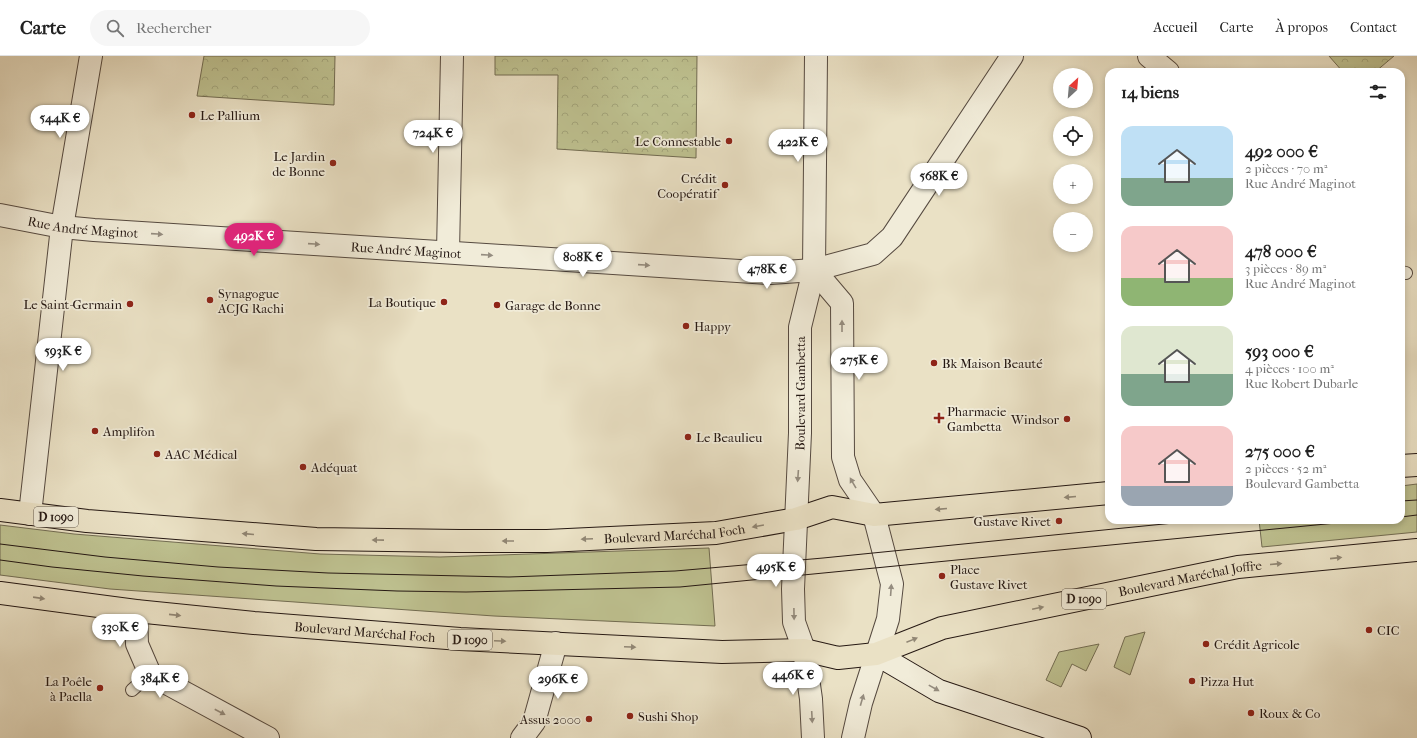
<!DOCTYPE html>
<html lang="fr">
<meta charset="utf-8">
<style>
:root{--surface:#fff;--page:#f6f6f6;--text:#222;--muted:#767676;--line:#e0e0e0;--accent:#db2777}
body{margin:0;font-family:"IM FELL French Canon",serif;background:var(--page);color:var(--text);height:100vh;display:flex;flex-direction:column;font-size:15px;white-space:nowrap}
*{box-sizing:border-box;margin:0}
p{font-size:13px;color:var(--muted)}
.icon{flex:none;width:22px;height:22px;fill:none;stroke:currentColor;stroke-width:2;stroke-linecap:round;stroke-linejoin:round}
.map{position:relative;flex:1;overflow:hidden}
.sheet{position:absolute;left:1105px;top:12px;width:300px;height:456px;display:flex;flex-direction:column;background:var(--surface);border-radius:12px;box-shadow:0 2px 6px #0003}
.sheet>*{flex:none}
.needle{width:26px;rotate:26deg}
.controls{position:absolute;left:1053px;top:12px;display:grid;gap:8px}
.controls a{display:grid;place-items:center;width:40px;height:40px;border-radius:50%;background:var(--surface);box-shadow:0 2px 6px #0003;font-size:20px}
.price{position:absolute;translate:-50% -34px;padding:0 9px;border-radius:14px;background:#fff;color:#222;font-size:13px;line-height:26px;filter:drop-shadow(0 1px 2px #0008)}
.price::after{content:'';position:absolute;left:50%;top:24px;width:12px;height:9px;margin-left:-6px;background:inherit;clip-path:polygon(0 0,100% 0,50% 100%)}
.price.current{background:var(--accent);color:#fff}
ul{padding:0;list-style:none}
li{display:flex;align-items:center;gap:12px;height:100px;padding:0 16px}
li span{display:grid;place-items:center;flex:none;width:112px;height:80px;border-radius:12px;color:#555}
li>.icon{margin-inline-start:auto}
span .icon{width:48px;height:48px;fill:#fffc;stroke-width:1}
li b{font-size:17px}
h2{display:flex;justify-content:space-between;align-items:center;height:48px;padding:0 16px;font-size:17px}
header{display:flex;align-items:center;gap:24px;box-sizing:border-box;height:56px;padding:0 20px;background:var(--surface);border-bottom:1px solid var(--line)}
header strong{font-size:19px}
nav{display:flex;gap:22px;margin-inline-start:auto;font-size:14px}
.search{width:280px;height:36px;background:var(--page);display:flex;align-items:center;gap:10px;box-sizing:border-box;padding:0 14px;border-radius:22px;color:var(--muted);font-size:15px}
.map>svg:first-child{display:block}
.green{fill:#bec190;stroke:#726c52}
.park{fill:url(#park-crowns);stroke:#726c52}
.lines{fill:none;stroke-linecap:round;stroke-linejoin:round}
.service-casing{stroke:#564a40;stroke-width:14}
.minor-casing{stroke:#564a40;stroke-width:24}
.tertiary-casing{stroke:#564a40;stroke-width:24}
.secondary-casing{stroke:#251813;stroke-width:24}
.primary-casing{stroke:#251813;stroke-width:24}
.service{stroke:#f1ecd9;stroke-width:12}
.minor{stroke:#f1ecd9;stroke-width:22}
.tertiary{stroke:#f1ecd9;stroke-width:22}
.secondary{stroke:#f1ecd9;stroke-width:22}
.primary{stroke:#eae1c5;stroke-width:22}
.tram{stroke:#251813;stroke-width:1}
.oneway{fill:#958d80}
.oneway2{fill:#918775}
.poi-dot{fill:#8f2418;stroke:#f1ecd9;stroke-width:1.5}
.labels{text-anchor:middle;stroke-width:3.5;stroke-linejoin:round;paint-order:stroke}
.shield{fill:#f1ecd9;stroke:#62584e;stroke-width:1}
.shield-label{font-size:12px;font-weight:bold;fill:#251813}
.poi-label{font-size:13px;fill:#251813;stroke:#f1ecd9;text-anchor:start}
.street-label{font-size:13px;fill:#251813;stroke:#f1ecd9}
</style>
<header>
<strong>Carte</strong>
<div class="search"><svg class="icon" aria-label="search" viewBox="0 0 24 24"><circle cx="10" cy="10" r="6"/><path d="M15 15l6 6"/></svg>Rechercher</div>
<nav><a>Accueil</a><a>Carte</a><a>À propos</a><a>Contact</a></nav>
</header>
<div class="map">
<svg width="1417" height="682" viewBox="0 0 1417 682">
<defs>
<pattern id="park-crowns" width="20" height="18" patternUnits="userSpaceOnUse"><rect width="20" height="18" fill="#bec190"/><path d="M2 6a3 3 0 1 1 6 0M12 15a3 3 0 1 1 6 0" fill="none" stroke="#a3a57b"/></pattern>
</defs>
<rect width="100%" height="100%" fill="#eae1c5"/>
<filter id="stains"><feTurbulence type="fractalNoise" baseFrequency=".005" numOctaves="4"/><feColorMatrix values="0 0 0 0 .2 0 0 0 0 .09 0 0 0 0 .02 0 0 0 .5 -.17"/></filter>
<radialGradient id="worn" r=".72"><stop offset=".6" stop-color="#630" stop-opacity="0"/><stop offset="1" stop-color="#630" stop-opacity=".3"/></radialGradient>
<path class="green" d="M1417,428V476L1262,491L1259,464H1401V430Z
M0,469L74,478L320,498L440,501L709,492L715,570L494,560L110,533L0,519Z
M1145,576L1130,619L1114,611L1125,581Z
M1099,588L1086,615L1072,608L1061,631L1046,624L1059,596Z"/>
<path class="park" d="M204,0H335L334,49L197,40Z
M495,0H697L696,102L557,93L558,19H495Z
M1329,0H1394L1375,16H1343Z"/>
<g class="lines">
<defs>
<path id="service" d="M1401,216L1406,217
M132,634L150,618"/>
<g id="minor">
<path d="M1149,0L1168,16"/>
<path id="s1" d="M0,159L62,171L94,174L770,217L814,214L873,198L892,181L1012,0"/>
<path d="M448,196L452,0"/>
<path d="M30,458L62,171L91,0"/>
<path d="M136,555L137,588L150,618L268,682"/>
<path d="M522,682L534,666L556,587"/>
</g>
<g id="tertiary">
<path d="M814,214L842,247L843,401L850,424L874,459L892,528L888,563L861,647L853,682"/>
<path id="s2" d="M813,682L811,643L804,594L794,566L793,533L800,377V271L814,214L816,0"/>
</g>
<path id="secondary" d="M876,598L939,635L1080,682"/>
<g id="primary">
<path d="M1401,410L1417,409"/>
<path id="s3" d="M0,454L87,465L316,483L460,485H547L716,477L796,463L832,451L874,459L1109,437"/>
<path id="s4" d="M0,537L136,555L254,567L460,583L722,596L804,594L838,602L876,598L942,572L1238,511L1417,494"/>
</g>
</defs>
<use href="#service" class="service-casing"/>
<use href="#minor" class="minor-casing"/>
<use href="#tertiary" class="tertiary-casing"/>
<use href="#secondary" class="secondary-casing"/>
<use href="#primary" class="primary-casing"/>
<use href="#service" class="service"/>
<use href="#minor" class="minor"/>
<use href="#tertiary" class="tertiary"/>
<use href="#secondary" class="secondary"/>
<use href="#primary" class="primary"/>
<path class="tram" d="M1401,445L1417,444
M1401,461L1417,459
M0,488L105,501L218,511L328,517L509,521L675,515L710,512L823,502L1204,464
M0,504L52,511L143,520L276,530L397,535L466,536L680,531L1367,464"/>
</g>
<defs><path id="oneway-solid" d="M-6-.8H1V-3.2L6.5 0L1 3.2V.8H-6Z"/></defs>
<g class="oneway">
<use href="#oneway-solid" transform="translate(157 178) rotate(4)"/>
<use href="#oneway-solid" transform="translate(314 188) rotate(4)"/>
<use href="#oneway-solid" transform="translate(487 199) rotate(4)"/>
<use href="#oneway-solid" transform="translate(644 209) rotate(4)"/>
<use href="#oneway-solid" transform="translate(842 270) rotate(-90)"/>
<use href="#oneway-solid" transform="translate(798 420) rotate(94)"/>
<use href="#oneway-solid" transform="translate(853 427) rotate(-120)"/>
<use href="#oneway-solid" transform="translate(891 534) rotate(-86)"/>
<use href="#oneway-solid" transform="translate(794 558) rotate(89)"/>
<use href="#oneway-solid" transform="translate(934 632) rotate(29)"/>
<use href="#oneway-solid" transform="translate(862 644) rotate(-74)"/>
<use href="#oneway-solid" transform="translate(220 656) rotate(28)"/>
<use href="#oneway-solid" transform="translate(812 661) rotate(87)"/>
</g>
<g class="oneway2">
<use href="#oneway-solid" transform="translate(1070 441) rotate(175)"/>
<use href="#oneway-solid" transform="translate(941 453) rotate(175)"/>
<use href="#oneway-solid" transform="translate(758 470) rotate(170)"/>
<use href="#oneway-solid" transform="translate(248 478) rotate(-175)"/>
<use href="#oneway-solid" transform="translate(587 483) rotate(177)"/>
<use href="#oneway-solid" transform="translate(378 484) rotate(-179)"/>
<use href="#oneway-solid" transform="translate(508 485) rotate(180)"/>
<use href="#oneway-solid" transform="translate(1336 502) rotate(-6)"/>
<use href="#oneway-solid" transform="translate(1276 508) rotate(-5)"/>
<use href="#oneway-solid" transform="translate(39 542) rotate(8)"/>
<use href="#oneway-solid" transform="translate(1038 552) rotate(-12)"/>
<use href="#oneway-solid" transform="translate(175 559) rotate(6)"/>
<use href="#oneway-solid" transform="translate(912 584) rotate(-22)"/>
<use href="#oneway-solid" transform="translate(500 585) rotate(3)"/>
<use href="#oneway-solid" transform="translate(630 591) rotate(3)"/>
</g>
<g class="poi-dot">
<circle cx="192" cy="59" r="4"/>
<circle cx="729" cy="85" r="4"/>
<circle cx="333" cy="107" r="4"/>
<circle cx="725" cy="129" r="4"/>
<circle cx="210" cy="244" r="4"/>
<circle cx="444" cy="246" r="4"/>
<circle cx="130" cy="248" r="4"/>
<circle cx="497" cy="249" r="4"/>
<circle cx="686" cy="270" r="4"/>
<circle cx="934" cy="307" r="4"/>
<path d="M937 356h4v4h4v4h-4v4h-4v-4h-4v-4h4z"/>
<circle cx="1067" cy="363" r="4"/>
<circle cx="95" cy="375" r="4"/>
<circle cx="688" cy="381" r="4"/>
<circle cx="157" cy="398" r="4"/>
<circle cx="303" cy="411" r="4"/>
<circle cx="1059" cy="465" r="4"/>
<circle cx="942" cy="520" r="4"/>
<circle cx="1369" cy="574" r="4"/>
<circle cx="1206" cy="588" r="4"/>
<circle cx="1192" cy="625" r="4"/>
<circle cx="100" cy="632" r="4"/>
<circle cx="1251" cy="657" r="4"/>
<circle cx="630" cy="660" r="4"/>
<circle cx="589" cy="663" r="4"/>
</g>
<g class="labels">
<g class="shield">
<rect x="34" y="451" width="44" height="20" rx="3"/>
<rect x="1062" y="533" width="44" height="20" rx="3"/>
<rect x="448" y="574" width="44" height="20" rx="3"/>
</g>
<g class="shield-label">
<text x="56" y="465">D 1090</text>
<text x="1084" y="547">D 1090</text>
<text x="470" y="588">D 1090</text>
</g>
<g class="poi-label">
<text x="200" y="64">Le Pallium</text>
<text x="721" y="90" text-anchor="end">Le Connestable</text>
<text x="325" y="105" text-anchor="end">Le Jardin<tspan x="325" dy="15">de Bonne</tspan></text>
<text x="717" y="127" text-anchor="end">Crédit<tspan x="717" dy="15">Coopératif</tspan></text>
<text x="218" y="242">Synagogue<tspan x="218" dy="15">ACJG Rachi</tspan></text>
<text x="436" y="251" text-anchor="end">La Boutique</text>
<text x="122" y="253" text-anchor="end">Le Saint-Germain</text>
<text x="505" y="254">Garage de Bonne</text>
<text x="694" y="275">Happy</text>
<text x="942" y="312">Bk Maison Beauté</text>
<text x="947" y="360">Pharmacie<tspan x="947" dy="15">Gambetta</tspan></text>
<text x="1059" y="368" text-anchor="end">Windsor</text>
<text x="103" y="380">Amplifon</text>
<text x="696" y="386">Le Beaulieu</text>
<text x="165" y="403">AAC Médical</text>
<text x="311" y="416">Adéquat</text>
<text x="1051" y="470" text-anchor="end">Gustave Rivet</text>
<text x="950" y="518">Place<tspan x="950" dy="15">Gustave Rivet</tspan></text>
<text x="1377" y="579">CIC</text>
<text x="1214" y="593">Crédit Agricole</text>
<text x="92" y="630" text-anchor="end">La Poêle<tspan x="92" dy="15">à Paella</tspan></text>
<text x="1200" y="630">Pizza Hut</text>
<text x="1259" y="662">Roux &amp; Co</text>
<text x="638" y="665">Sushi Shop</text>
<text x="581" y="668" text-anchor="end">Assus 2000</text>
</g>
<g class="street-label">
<text dy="5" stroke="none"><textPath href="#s1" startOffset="84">Rue André Maginot</textPath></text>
<text dy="5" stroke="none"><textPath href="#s1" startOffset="408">Rue André Maginot</textPath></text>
<text dy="5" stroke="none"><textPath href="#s2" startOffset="347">Boulevard Gambetta</textPath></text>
<text dy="5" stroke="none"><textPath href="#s3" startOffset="676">Boulevard Maréchal Foch</textPath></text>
<text dy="5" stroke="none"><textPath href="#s4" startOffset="1204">Boulevard Maréchal Joffre</textPath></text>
<text dy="5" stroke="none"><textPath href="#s4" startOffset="367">Boulevard Maréchal Foch</textPath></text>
</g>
</g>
<rect width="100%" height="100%" filter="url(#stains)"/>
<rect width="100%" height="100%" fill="url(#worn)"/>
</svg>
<div class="controls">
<a><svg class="needle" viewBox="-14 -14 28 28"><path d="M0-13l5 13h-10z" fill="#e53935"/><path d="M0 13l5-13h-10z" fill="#767676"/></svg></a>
<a><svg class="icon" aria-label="locate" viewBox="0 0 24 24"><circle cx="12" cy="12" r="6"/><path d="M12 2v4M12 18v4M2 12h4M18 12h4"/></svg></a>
<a>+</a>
<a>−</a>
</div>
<b class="price" style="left:60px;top:83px">544K €</b>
<b class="price" style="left:433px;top:98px">724K €</b>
<b class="price" style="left:798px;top:107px">422K €</b>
<b class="price" style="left:939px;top:141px">568K €</b>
<b class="price current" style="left:254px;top:201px">492K €</b>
<b class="price" style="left:583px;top:222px">808K €</b>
<b class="price" style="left:767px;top:234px">478K €</b>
<b class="price" style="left:63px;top:316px">593K €</b>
<b class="price" style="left:859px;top:325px">275K €</b>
<b class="price" style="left:776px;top:532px">495K €</b>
<b class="price" style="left:120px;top:592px">330K €</b>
<b class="price" style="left:793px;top:640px">446K €</b>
<b class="price" style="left:160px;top:643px">384K €</b>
<b class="price" style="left:558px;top:644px">296K €</b>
<section class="sheet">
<h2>14 biens<svg class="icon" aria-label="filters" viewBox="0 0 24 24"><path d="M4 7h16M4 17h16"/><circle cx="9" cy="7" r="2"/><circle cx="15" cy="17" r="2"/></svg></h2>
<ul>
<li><span style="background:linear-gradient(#bfe0f5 65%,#7fa58c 0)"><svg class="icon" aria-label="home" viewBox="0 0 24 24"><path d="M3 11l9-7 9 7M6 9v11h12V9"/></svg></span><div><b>492 000 €</b><p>2 pièces · 70 m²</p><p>Rue André Maginot</p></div></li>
<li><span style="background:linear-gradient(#f6c9c9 65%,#8fb573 0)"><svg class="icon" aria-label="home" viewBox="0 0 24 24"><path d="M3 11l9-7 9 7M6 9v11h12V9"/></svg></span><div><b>478 000 €</b><p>3 pièces · 89 m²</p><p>Rue André Maginot</p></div></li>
<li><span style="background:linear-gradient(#dfe7d0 60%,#7fa58c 0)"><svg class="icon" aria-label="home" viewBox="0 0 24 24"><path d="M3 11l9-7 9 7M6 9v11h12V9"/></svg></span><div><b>593 000 €</b><p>4 pièces · 100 m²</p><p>Rue Robert Dubarle</p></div></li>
<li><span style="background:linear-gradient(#f6c9c9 75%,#9aa5b1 0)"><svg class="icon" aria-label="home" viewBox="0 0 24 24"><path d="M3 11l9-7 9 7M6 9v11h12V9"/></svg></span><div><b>275 000 €</b><p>2 pièces · 52 m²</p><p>Boulevard Gambetta</p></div></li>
</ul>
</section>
</div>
